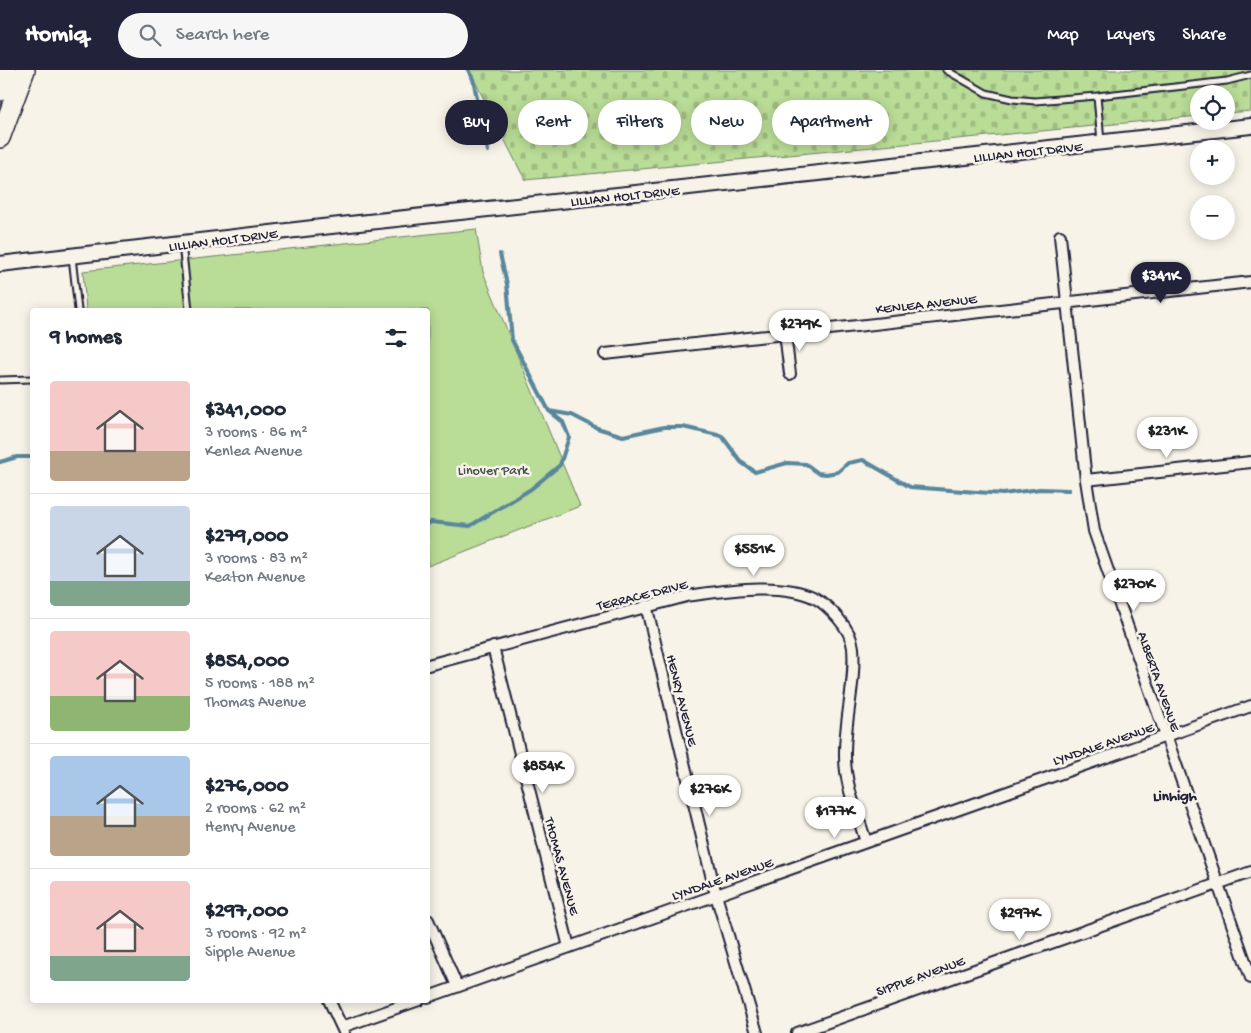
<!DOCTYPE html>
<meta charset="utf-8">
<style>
:root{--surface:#fff;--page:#f6f6f7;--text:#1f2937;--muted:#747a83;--line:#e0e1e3;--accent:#22223b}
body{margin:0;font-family:"Gochi Hand",sans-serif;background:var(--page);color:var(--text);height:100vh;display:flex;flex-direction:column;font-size:19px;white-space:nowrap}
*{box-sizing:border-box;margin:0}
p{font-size:16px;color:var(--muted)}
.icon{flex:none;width:28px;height:28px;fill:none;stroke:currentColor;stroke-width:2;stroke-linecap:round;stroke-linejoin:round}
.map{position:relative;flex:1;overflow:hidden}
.side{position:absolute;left:30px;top:238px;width:400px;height:695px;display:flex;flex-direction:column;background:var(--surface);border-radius:5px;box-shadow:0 2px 12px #0003}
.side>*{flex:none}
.hud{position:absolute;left:445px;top:30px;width:475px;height:45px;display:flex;gap:10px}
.fabs{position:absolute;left:1190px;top:15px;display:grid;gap:10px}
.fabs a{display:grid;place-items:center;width:45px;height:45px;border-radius:50%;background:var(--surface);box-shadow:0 2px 12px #0003;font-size:25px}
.price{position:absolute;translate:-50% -42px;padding:0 11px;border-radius:18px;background:#fff;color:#222;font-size:16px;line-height:32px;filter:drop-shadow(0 1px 2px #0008)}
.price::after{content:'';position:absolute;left:50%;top:30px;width:15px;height:11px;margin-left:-8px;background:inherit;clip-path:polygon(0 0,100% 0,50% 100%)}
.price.current{background:var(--accent);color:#fff}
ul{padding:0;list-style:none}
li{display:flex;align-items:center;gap:15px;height:125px;padding:0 20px}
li+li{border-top:1px solid var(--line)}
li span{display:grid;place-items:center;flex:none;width:140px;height:100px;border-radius:5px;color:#555}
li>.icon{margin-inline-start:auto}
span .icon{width:60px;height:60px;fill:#fffc;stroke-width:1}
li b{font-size:21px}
h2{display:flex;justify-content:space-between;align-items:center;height:60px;padding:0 20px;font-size:21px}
.pill{padding:0 18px;border-radius:22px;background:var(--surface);box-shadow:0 2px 12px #0003;font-size:18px;line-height:45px}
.pill.current{background:var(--accent);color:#fff}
header{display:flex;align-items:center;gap:30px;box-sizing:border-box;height:70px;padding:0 25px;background:var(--accent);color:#fff}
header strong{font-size:24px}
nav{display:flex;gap:28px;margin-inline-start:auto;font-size:18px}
.search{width:350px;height:45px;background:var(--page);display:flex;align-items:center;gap:12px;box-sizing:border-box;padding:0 18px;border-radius:28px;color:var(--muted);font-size:19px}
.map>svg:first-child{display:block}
.cemetery{fill:url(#cemetery-stones);stroke:#6e7f68}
.park{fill:#b9dc96;stroke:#6e7f68}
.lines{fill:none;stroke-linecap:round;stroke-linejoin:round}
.stream{stroke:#59869c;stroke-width:4}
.lane-casing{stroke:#22223b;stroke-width:9}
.street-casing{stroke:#22223b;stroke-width:14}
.secondary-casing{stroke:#22223b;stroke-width:18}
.highway-casing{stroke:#22223b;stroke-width:22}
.lane{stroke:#f7f3e8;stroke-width:5}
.street{stroke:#f7f3e8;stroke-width:10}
.secondary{stroke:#f7f3e8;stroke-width:14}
.highway{stroke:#f7f3e8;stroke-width:19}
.labels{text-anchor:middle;stroke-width:5;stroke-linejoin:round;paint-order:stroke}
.street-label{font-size:14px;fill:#22223b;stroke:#f7f3e8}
.park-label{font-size:14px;fill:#485052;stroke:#f7f3e8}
.neighbourhood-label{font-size:15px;font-weight:bold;fill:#22223b;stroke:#f7f3e8}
</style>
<header>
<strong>Homiq</strong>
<div class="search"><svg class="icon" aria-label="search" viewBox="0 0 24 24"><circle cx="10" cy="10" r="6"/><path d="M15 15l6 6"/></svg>Search here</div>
<nav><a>Map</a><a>Layers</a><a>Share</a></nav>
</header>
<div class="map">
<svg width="1251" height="963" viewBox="0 0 1251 963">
<defs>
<pattern id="cemetery-stones" width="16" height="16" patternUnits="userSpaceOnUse" patternTransform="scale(1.25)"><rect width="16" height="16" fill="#b9dc96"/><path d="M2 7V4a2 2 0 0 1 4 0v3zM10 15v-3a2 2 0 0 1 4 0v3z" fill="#9fbc82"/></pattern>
</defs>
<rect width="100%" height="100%" fill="#f7f3e8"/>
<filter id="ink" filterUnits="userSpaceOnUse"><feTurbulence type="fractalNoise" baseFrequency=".02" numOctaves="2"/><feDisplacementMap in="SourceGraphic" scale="10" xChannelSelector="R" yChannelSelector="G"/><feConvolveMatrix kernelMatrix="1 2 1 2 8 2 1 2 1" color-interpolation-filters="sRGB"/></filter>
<g filter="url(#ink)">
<path class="cemetery" d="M469,0H1251V41L1226,43V24H1199V46L525,110Z"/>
<path class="park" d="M476,159L483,202L580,436L428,496V240H86L83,201Z"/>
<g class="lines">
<path class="stream" d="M468,0L473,9L488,81
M549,341L572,345L597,358L623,366L664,357H683L722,366L741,392L755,402L787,393L806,394L818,403L826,404L838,402L848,393L863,390L910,417L1003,424L1040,419L1069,420
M0,392L17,387H32
M428,454L431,452L470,456L531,419L560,395L569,367L563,352L549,341L512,270L507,214L500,184"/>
<defs>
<path id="lane" d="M946,0L986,23L1012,29L1035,31L1097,26L1227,11L1251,5
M1097,26L1101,72
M182,173L189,240
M72,187L78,240
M0,310L32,309"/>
<path id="street" d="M1060,166L1086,410L1094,461L1251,908
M785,263L790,304
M605,284L1251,212
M1086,410L1251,392
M646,535L716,825L757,963
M493,577L569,877
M428,595L687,526C724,521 781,511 815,528C824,533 831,540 838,548C845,556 852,567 853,578C856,614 844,651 845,687C845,716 858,745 866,772
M428,850L457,916
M428,927L1251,636
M329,930L344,962
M342,957L419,930
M797,963L1251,802"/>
<path id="secondary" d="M0,194L313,158L1251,56"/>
<path id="highway" d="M0,21L6,0
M0,68L25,0"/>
</defs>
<use href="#lane" class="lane-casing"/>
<use href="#street" class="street-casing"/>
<use href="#secondary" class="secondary-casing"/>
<use href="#highway" class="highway-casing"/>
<use href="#lane" class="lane"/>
<use href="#street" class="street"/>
<use href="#secondary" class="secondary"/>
<use href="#highway" class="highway"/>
</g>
</g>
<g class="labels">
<g class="street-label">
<text transform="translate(1028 81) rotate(-6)" y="5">LILLIAN HOLT DRIVE</text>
<text transform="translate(625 125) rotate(-6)" y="5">LILLIAN HOLT DRIVE</text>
<text transform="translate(223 169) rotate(-7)" y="5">LILLIAN HOLT DRIVE</text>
<text transform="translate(926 233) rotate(-6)" y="5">KENLEA AVENUE</text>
<text transform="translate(642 524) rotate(-14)" y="5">TERRACE DRIVE</text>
<text transform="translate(1160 611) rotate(71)" y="5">ALBERTA AVENUE</text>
<text transform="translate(683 630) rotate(76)" y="5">HENRY AVENUE</text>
<text transform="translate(1103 673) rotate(-19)" y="5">LYNDALE AVENUE</text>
<text transform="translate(563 796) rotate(75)" y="5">THOMAS AVENUE</text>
<text transform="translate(722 808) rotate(-19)" y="5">LYNDALE AVENUE</text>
<text transform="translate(920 905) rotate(-20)" y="5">SIPPLE AVENUE</text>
</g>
<g class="park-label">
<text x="493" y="404">Linover Park</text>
</g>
<g class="neighbourhood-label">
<text x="1175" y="730">Linhigh</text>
</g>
</g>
</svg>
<div class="fabs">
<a><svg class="icon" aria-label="locate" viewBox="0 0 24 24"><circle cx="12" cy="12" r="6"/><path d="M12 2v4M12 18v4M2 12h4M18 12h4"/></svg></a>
<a>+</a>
<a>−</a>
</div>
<b class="price current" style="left:1161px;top:234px">$341K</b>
<b class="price" style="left:800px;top:282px">$279K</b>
<b class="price" style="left:1167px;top:389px">$231K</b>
<b class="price" style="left:754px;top:507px">$551K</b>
<b class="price" style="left:1134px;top:542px">$270K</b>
<b class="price" style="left:543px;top:724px">$854K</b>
<b class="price" style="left:710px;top:747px">$276K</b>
<b class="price" style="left:835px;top:769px">$177K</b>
<b class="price" style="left:1020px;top:871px">$297K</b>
<div class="hud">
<a class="pill current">Buy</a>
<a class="pill">Rent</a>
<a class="pill">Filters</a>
<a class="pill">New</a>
<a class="pill">Apartment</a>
</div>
<section class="side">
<h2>9 homes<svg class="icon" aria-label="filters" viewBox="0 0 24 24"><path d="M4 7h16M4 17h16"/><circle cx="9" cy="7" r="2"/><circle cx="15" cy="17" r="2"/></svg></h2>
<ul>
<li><span style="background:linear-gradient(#f6c9c9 70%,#b9a48a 0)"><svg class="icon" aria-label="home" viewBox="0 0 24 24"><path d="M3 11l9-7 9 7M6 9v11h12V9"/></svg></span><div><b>$341,000</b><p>3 rooms · 86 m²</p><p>Kenlea Avenue</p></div></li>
<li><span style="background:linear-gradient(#c9d6e8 75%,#7fa58c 0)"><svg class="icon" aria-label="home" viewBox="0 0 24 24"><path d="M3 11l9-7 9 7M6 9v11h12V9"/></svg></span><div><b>$279,000</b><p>3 rooms · 83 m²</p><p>Keaton Avenue</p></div></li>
<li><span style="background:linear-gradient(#f6c9c9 65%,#8fb573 0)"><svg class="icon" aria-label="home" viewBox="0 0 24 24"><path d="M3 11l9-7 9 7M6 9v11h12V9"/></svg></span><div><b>$854,000</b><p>5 rooms · 188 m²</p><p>Thomas Avenue</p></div></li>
<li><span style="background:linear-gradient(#a9c7e8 60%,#b9a48a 0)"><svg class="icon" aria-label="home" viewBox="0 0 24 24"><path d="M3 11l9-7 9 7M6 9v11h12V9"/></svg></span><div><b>$276,000</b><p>2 rooms · 62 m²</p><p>Henry Avenue</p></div></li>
<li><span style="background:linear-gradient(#f6c9c9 75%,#7fa58c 0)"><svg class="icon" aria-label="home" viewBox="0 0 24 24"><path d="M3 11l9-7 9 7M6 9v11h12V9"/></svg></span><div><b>$297,000</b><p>3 rooms · 92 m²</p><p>Sipple Avenue</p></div></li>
</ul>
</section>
</div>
